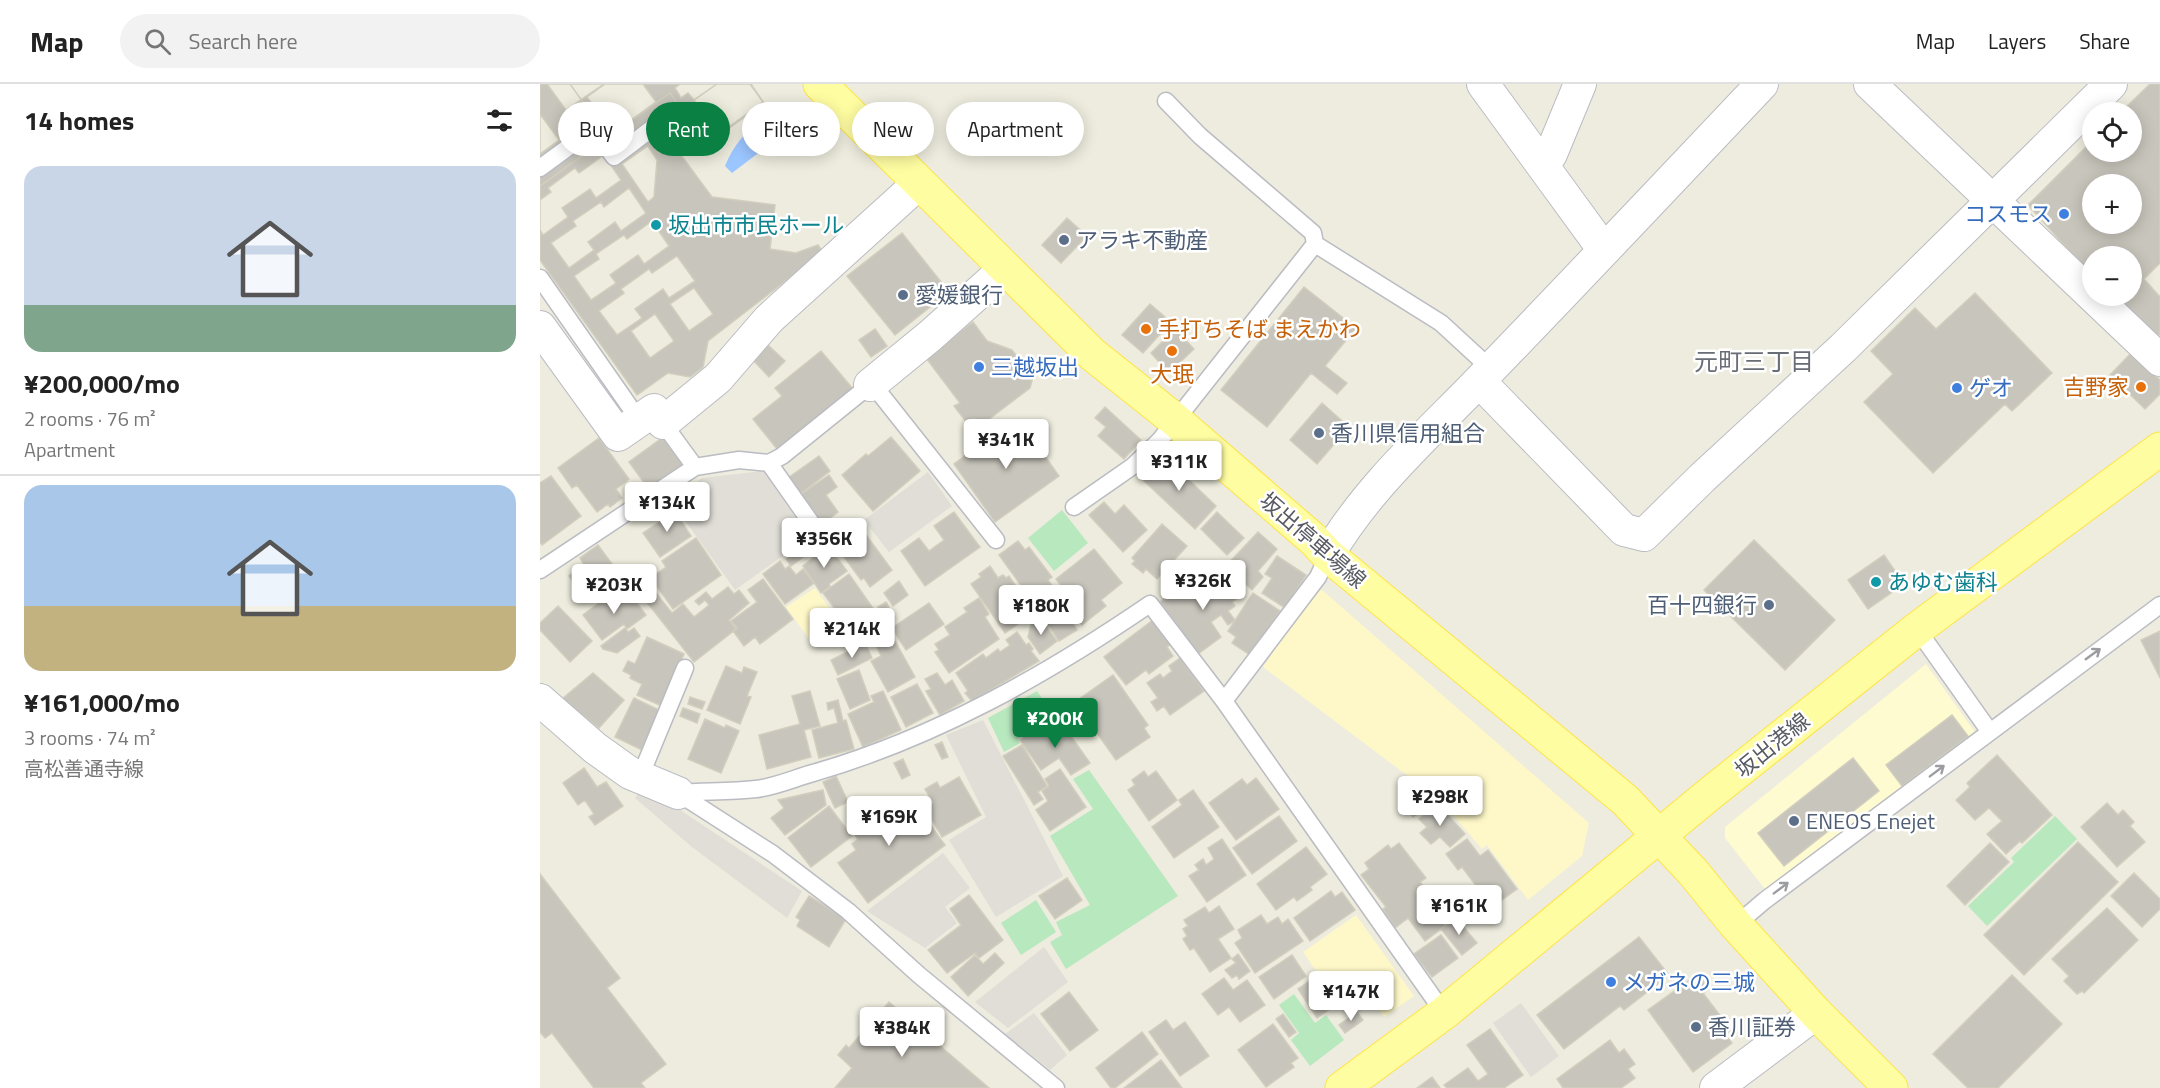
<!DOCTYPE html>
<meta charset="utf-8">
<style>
:root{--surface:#fff;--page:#f2f2f2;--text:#222;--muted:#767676;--line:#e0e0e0;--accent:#0b8043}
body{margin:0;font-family:"Titillium Web","Noto Sans JP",sans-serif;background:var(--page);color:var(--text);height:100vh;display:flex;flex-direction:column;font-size:22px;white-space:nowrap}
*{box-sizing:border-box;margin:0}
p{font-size:20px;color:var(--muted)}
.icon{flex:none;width:33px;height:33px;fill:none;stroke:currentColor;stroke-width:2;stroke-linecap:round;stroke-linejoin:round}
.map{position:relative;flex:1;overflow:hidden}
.panel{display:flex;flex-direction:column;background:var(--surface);width:540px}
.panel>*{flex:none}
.top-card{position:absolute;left:18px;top:18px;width:570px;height:54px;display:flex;gap:12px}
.buttons{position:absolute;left:1542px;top:18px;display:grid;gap:12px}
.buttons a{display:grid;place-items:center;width:60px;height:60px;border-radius:50%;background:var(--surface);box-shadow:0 3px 15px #0003;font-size:30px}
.price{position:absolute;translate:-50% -51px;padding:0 14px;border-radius:6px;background:#fff;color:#222;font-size:20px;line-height:39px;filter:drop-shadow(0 2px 3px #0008)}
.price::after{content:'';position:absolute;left:50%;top:36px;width:18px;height:14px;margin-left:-9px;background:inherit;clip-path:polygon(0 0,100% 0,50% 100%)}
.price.selected{background:var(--accent);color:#fff}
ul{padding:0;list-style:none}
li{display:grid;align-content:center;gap:12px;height:318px;padding:0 24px}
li+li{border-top:2px solid var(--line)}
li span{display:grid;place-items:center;height:186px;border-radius:18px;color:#555}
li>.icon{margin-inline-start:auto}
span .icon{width:108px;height:108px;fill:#fffc;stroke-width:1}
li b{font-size:26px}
h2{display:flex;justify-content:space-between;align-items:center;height:72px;padding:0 24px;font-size:26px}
.tag{padding:0 21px;border-radius:27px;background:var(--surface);box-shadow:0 3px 15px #0003;font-size:21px;line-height:54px}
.tag.selected{background:var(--accent);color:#fff}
header{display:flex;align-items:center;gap:36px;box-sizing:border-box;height:84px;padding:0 30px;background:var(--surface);border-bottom:2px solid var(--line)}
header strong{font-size:28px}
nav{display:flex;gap:33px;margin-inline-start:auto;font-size:21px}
.search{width:420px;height:54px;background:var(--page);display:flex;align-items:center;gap:15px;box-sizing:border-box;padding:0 21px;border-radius:33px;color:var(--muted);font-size:22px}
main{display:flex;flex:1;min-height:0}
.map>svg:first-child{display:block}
.commercial{fill:#fffbd1}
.industrial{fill:#e0ded7}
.green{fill:#b8e8be}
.sand{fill:#fef8c9}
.water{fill:#9cc6ff}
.building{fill:#c8c5bc;stroke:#d2cebd;stroke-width:1.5;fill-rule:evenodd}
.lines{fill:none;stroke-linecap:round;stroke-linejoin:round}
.lane-casing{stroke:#babcc2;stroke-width:19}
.street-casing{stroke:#babcc2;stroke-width:34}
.primary-casing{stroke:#fee446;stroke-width:35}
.lane{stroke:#fff;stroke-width:16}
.street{stroke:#fff;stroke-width:32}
.primary{stroke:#fffda1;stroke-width:33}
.oneway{stroke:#9b9da1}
.shop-dot{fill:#3f7fe0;stroke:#fff;stroke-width:2}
.culture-dot{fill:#0f9aa8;stroke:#fff;stroke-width:2}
.service-dot{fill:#5c6f8a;stroke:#fff;stroke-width:2}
.food-dot{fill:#e8710a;stroke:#fff;stroke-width:2}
.labels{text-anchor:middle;stroke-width:5;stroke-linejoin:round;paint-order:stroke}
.shop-label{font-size:22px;fill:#366cbe;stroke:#fff;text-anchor:start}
.culture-label{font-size:22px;fill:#0d838f;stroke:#fff;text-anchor:start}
.service-label{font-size:22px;fill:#4e5e75;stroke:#fff;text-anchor:start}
.food-label{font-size:22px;fill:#c56008;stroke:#fff;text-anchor:start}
.street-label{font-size:22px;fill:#585b62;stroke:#fff}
.neighbourhood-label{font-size:24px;fill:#696d74;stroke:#fff}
</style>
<header>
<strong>Map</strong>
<div class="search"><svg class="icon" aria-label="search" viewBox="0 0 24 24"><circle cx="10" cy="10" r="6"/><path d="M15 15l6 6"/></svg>Search here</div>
<nav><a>Map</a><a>Layers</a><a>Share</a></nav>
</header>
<main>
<section class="panel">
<h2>14 homes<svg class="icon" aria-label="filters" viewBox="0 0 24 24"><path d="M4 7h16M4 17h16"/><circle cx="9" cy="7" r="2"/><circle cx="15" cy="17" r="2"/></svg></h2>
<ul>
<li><span style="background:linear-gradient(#c9d6e8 75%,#7fa58c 0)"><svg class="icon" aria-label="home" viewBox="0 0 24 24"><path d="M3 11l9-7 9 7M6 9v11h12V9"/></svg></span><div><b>¥200,000/mo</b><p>2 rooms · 76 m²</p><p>Apartment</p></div></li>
<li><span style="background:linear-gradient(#a9c7e8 65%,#c2b280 0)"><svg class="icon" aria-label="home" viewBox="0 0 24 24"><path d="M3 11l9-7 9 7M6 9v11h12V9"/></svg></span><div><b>¥161,000/mo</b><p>3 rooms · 74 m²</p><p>高松善通寺線</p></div></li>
</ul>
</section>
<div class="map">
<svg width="1620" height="1004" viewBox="0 0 1620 1004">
<rect width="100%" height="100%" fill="#edecde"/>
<path class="commercial" d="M1386,580L1435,648L1225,805L1185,754V743Z"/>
<path class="industrial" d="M223,387L269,453L195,506L131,417L162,394Z
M388,388L412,422L349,468L324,436Z
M443,636L523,792L456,833L409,756L446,733L406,651Z
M104,702L262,807L247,834L152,763L95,714Z
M403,769L430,804L405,823L417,839L385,864L327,827Z
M504,863L528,898L468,944L435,918Z
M981,919L1019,972L991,993L953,939Z
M494,929L527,971L510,986L465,950Z"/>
<path class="green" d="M522,426L548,459L514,487L488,454Z
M497,607L517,636L502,646L498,642L478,655L480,659L464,668L448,634Z
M549,686L638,812L526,885L510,858L522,851L516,838L550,821L510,752L553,725L533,695Z
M1515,732L1537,755L1447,842L1428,822L1474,778L1471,774Z
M496,816L516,848L481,871L461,839Z
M754,910L775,939L786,931L804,956L770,982L751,956L759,949L739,921Z"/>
<path class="sand" d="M275,504L305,546L272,559L246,523Z
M782,506L1049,739L1042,772L988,816L947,761L942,765L901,717L723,583L775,507Z
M816,831L874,912L844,933L822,900L797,917L763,868Z"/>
<path class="water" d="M228,35H247L254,42L192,89L185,82C194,60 206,45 228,35Z"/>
<path class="building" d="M0,0H30L68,53L0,102Z
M7,0H64L26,26Z
M30,0H211L224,19L167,60L130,9L68,53Z
M65,0H103L116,18L73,49L47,13Z
M140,0H177L154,16L148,9L141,14L135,4Z
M177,0H210L223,18L178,51L172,42L166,47L158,36L165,31L154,16Z
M1610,0H1620V179L1604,195L1620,213V250L1614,255L1572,212H1592V172H1552V192L1488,121L1552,57V68H1592V28H1581ZM1552,100H1592V140H1552Z
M130,9L143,27L132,35L135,63L172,113L235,121L230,165L256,169L278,161L283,168L168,257L163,283L150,293L128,289L97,311L0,176V102ZM108,62L117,76L114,113L108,118L82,80Z
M0,30L19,56L0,70Z
M64,71L81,96L56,114L50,105L22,124L28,133L3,151L0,146V116L11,108L8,104L35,84L39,89Z
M89,104L106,129L81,147L75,138L48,158L54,166L29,184L11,159L36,142L33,137L61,118L64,123Z
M527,134L547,152L521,179L502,161Z
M112,137L129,162L104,180L98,171L70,191L76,199L51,216L34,192L59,175L56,170L84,151L87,155Z
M362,149L409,208L355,251L307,192Z
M137,172L155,197L129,214L123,205L95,225L102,234L77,251L59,227L84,209L81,205L109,185L112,189Z
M764,203L816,244L785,282L807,299L797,310L771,289L727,343L681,306Z
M154,204L173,230L149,247L130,220Z
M1435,209L1512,289L1472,327L1465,320L1393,389L1324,318L1353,290L1331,267L1375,224L1396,245Z
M610,220L631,238L603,269L582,251Z
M115,230L134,257L110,274L91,247Z
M433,238L447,257L472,266L493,293L490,304L440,342L434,334L427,339L414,322L420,319L386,274Z
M335,245L347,262L331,273L319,256Z
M635,245L654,265L629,289L611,269Z
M228,261L245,277L229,293L212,275Z
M281,267L313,305L237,365L213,335L242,312L235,304Z
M1592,268L1620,296V310L1605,325L1570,291Z
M782,319L809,343L777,380L750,356Z
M565,323L601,356L584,375L558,352L566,343L555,334Z
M472,337L489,349L519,392L455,438L414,380Z
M126,351L147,380L110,407L89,378Z
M351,353L380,387L333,427L302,391L326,370L328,372Z
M59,354L89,395L76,405L82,414L70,423L68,420L57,428L37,401L32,404L18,384Z
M279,372L290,387L260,410L248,394Z
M624,372L676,422L655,445L602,395Z
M289,391L297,403L286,411L298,428L281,441L260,411Z
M11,392L41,432L2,461L0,458V399Z
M564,418L575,430L584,421L607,446L583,468L549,431Z
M132,423L151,452L120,473L103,449L124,435L121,431Z
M414,428L440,463L385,502L361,467L379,454L389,467L404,456L394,442Z
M677,428L704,454L687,471L661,445Z
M318,440L352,486L330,503L324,494L321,496L293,458Z
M622,440L647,462L617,495L606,485L603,489L592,480L595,477L592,474Z
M718,448L737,465L718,487L723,493L712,506L686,482Z
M156,454L181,491L133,525L111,494L126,483L122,477Z
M1214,456L1295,536L1245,586L1164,506Z
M478,457L485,466L489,463L512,493L508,496L513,503L493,518L459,471Z
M269,459L274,465L251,482L246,475Z
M58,461L78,488L44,513L29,492L44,481L40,474Z
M280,462L286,471L292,467L307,487L289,500L290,502L281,509L263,482L273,474L270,469Z
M554,465L582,499L561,516L566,522L542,541L521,515L528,510L516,495Z
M1344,471L1364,500L1328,525L1308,496Z
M737,472L766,491L745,524L722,509L732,494L725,490Z
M240,477L245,485L249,482L256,491L263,485L274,499L245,520L223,490Z
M450,482L458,494L463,491L466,494L469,492L494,529L465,549L431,500L441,493L439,490Z
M683,488L700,512L692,518L695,522L688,527L695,536L688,541L681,531L671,538L681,553L658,570L620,518L629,511L632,515L642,507L647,515Z
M309,490L335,527L310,545L283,509Z
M223,495L253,535L220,560L215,553L204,562L193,547L197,544L191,537L217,518L208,506Z
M359,497L368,511L353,522L344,509Z
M188,503L194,510L199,506L209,519L189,536L196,545L154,578L106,517L116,509L132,529L143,520L154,533L169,521L165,516L159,521L155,517L166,508L172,515Z
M88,507L106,531L87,545L84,540L62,556L43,531L67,513L71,519Z
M713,509L740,527L710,571L692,559L696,553L688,547Z
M514,511L537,546L519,557L496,523Z
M439,514L449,530L445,533L459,555L409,589L395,568L399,566L395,560L410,551L405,543L427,528L424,524Z
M346,518L349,523L342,528L338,523Z
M389,519L404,540L366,566L352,544Z
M18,522L52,557L30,578L0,546V539Z
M500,533L517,557L500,570L488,553L491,540Z
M613,536L631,560L627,563L633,572L609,590L606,586L586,601L564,573Z
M85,544L88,548L94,544L100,552L77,569L63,565L61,562Z
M1620,547V594L1601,556Z
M477,548L486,561L489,559L493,565L491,567L499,577L432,617L425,609L428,607L416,589L443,570L446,574L458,565L460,568L470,561L466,556Z
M351,550L375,593L348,608L331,577L341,572L335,559Z
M107,553L144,570L122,622L97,611L102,600L90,594L91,591L83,587L88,577L95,580Z
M325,559L332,574L298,591L291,576Z
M640,574L664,607L630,631L624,622L617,627L611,618L618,614L607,599L620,590L623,594L632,587L629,582Z
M186,582L202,589L204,583L217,588L207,612L211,613L200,640L167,626Z
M319,586L330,616L310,625L297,595Z
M53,589L84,616L59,644L22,615Z
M397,589L405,601L412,596L424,617L400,631L386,607L391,605L385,595Z
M573,591L608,641L604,644L610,653L576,676L535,618Z
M377,600L393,629L366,643L351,613Z
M270,607L280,642L264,646L271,673L227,685L219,651L260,640L252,612Z
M343,607L361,646L323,663L308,630L334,618L331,612Z
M150,613L165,618L162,625L148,620Z
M94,614L121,627L102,666L75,653Z
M298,616L303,637L306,636L314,665L279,674L272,646L298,639L294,624L288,626L287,619Z
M143,624L160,630L157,639L140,632Z
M1412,631L1428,652L1362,702L1346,681Z
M165,635L185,644L186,641L199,647L181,689L148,675Z
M521,638L550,679L531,691L519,674L501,686L480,656L497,644L502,651Z
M402,658L408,673L402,675L395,661Z
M482,661L507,702L498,708L503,715L494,721L463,672Z
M1457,671L1512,731L1482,759L1480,757L1466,770L1447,750L1462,737L1449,724L1435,736L1416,716L1430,703L1427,699Z
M1313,674L1339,707L1244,782L1218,749Z
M363,675L370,691L362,695L354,679Z
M44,684L57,703L66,698L83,722L55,741L49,733L54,730L45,716L38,721L23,699Z
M520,685L546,723L510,747L496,726L508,717L502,707L509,702L505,695Z
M604,687L608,693L616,687L637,716L609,737L588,706L595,701L592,696Z
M296,692L308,718L295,724L283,698Z
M419,693L441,731L402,753L385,723L393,719L385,705L397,698L400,704Z
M716,694L739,725L696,756L669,719L702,695L707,701Z
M283,706L286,721L245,751L231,734L244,724L238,716Z
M653,706L679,743L634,774L612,743L642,721L639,716Z
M874,706L887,722L873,733L860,717Z
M357,714L364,723L373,717L405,761L328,819L298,779L316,766L312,760L318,755L313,748L324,740L318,732L337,717L342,725Z
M897,719L925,750L910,763L900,753L891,760L880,749L887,743L879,735Z
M1567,719L1578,731L1583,726L1594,738L1590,742L1605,758L1577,783L1541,743Z
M289,722L312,752L271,783L248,754Z
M739,732L757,757L712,790L693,764Z
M682,755L706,791L667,818L649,792L659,786L655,781L663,775L666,781L674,775L668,764Z
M927,755L940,772L948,766L977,805L952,823L922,783L918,786L906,770Z
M1538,758L1578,798L1484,891L1444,851Z
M859,759L886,794L880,798L888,807L881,811L905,842L885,857L868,834L855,844L843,825L846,823L821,791L829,785L825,779L848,761L851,765Z
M1450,759L1469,778L1425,821L1407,802Z
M766,763L787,790L770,803L772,806L757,817L754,813L736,826L717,800Z
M1594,789L1620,815V825L1602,843L1571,812Z
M0,790L80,894L67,904L126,980L101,999L105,1004H54L12,949L5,954L0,948Z
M527,794L542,816L515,835L499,812Z
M791,807L795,813L802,808L815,826L770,857L754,834Z
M429,811L463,856L439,874L435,869L407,889L388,866L421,841L410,825Z
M269,812L306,835L289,863L257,842L260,836L256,833Z
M679,822L694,845L678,855L691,874L670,888L654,864L650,866L643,855L647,852L643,845L648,842L644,836L665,823L669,829Z
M1567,824L1598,856L1544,909L1542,907L1537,910L1524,897L1529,892L1512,875Z
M721,831L727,840L738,833L742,840L748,835L763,857L715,889L695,859L702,854L698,846Z
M916,834L937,859L922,871L901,845Z
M901,851L918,874L892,893L874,870Z
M1099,853L1129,891L1084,926L1080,922L1024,965L997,931Z
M455,869L464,879L428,912L411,893L435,871L443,880Z
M698,870L710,887L699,895L697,891L692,894L685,886L696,879L692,875Z
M752,871L766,892L734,915L719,893Z
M1158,890L1169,905L1163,909L1191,946L1185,950L1192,959L1153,988L1108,926Z
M1472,891L1522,940L1458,1004H1428L1393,970Z
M684,894L693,906L707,896L725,921L700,938L689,923L678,931L662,910Z
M774,894L794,922L777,934L758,905Z
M529,908L558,946L530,967L501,930Z
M349,918L449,1004H295L312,984L298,971L306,961L309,964Z
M817,928L823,936L805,949L799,941Z
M743,930L756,948L749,953L736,935Z
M626,936L633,946L645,938L669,972L640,992L609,948Z
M733,940L758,974L751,979L754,983L726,1003L698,966Z
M950,945L983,991L964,1004H907L904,1001L928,984L938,997L948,990L927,961Z
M602,948L618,970L575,1004H571L556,984Z
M1070,956L1079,969L1084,965L1095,980L1088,985L1095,994L1081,1004H1023L1017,995Z
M621,976L642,1004H584Z
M892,993L900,1004H877Z"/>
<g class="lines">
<defs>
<path id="lane" d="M626,17L660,52L773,149L775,160L901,239L951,285
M0,84L53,45L74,73L123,36
M0,194L99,336
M123,339L155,383
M229,379L279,450
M534,423L593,382L620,356L775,160
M0,486L155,383L199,376L229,379L242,372L330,301L338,307L456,456
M1377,545L1450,648
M684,617L904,929
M100,693L145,584
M138,709C164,707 190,708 216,705C235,703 255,694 273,689C395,654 506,591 610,520L684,617L778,493L788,471
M138,709L233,770L308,827L379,891L516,1004
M1196,841L1224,817L1620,521"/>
<path id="street" d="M943,0L1064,166
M1330,0L1620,276
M1003,81L1011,70L1040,0
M0,243L78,351L114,326L123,339L178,294L229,235L379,99
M939,297L1084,446L1104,451L1162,394L1303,264L1571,0
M330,301L390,252L465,185
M788,471C827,404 887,351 940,296C1035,198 1128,99 1222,0
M0,616L55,664L90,689L138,709
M1176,1004L1276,929"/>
<path id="primary" d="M280,0L552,270L635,336L774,456L788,471L1085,716L1153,788L1196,841L1276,929L1351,1004
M802,1004L904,929L1172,708L1377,545L1620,365"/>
</defs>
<use href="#lane" class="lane-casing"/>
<use href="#street" class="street-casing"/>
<use href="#primary" class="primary-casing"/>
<use href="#lane" class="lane"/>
<use href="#street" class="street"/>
<use href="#primary" class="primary"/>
</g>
<defs><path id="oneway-shaft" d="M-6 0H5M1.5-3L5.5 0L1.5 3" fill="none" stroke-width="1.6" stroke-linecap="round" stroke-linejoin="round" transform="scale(1.5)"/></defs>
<g class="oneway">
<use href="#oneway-shaft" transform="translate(1553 570) rotate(-36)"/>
<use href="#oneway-shaft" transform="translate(1397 687) rotate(-37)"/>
<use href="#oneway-shaft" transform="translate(1241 804) rotate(-37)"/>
</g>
<g class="shop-dot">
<circle cx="1524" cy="130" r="6"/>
<circle cx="439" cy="283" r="6"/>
<circle cx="1417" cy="304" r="6"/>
<circle cx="1071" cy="898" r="6"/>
</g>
<g class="culture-dot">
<circle cx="116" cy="141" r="6"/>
<circle cx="1336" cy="498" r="6"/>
</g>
<g class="service-dot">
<circle cx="524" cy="156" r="6"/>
<circle cx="363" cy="211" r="6"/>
<circle cx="779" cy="349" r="6"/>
<circle cx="1229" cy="521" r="6"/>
<circle cx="1254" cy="737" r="6"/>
<circle cx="1156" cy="943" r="6"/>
</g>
<g class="food-dot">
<circle cx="606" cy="245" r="6"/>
<circle cx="632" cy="267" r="6"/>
<circle cx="1601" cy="303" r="6"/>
</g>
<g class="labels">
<g class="shop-label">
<text x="1512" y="138" text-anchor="end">コスモス</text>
<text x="451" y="291">三越坂出</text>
<text x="1429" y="312">ゲオ</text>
<text x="1083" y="906">メガネの三城</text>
</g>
<g class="culture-label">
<text x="128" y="149">坂出市市民ホール</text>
<text x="1348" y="506">あゆむ歯科</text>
</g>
<g class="service-label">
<text x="536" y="164">アラキ不動産</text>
<text x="375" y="219">愛媛銀行</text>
<text x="791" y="357">香川県信用組合</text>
<text x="1217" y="529" text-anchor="end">百十四銀行</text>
<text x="1266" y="745">ENEOS Enejet</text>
<text x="1168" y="951">香川証券</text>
</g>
<g class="food-label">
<text x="618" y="253">手打ちそば まえかわ</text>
<text x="632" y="298" text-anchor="middle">大珉</text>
<text x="1589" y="311" text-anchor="end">吉野家</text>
</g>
<g class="street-label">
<text transform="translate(773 456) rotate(41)" y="8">坂出停車場線</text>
<text transform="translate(1232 661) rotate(-39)" y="8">坂出港線</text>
</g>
<g class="neighbourhood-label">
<text x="1214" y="286">元町三丁目</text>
</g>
</g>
</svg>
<div class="buttons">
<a><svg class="icon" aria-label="locate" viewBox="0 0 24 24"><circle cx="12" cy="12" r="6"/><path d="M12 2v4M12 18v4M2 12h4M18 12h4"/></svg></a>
<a>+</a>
<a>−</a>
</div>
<b class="price" style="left:466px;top:386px">¥341K</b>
<b class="price" style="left:639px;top:408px">¥311K</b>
<b class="price" style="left:127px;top:449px">¥134K</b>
<b class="price" style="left:284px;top:485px">¥356K</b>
<b class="price" style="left:663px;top:527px">¥326K</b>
<b class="price" style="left:74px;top:531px">¥203K</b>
<b class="price" style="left:501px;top:552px">¥180K</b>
<b class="price" style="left:312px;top:575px">¥214K</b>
<b class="price selected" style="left:515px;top:665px">¥200K</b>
<b class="price" style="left:900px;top:743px">¥298K</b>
<b class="price" style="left:349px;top:763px">¥169K</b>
<b class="price" style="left:919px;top:852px">¥161K</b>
<b class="price" style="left:811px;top:938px">¥147K</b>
<b class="price" style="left:362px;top:974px">¥384K</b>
<div class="top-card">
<a class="tag">Buy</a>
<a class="tag selected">Rent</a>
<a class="tag">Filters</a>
<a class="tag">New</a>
<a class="tag">Apartment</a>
</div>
</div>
</main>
